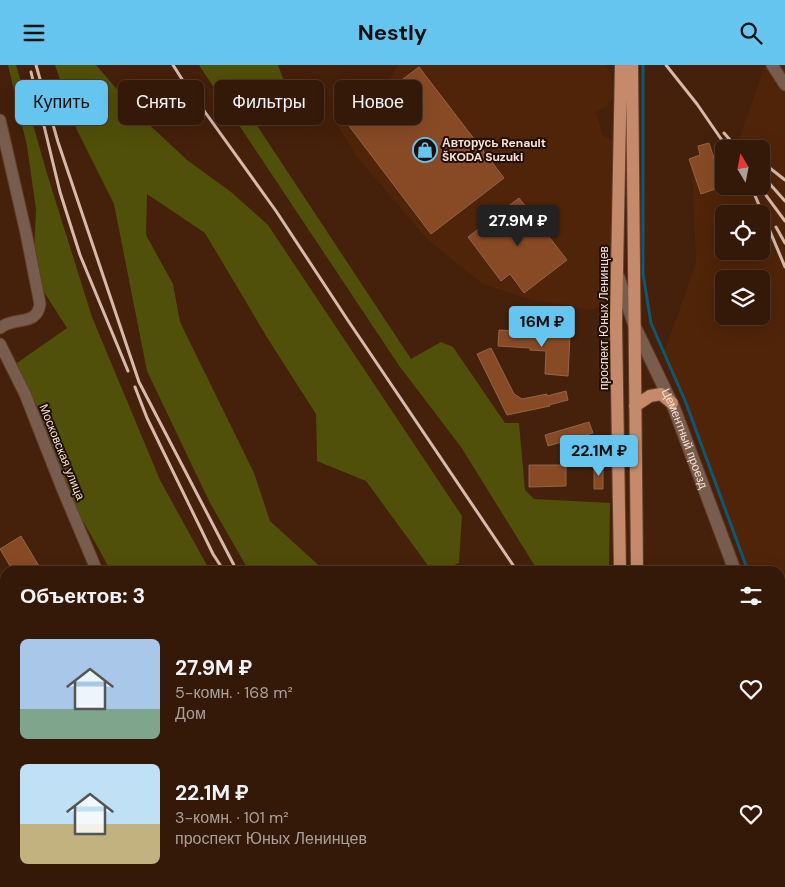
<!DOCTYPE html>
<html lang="ru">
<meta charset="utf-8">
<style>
:root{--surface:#341808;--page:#3f2516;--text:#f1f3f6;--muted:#a9a09c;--line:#4e3729;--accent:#65c5ee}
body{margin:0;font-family:"DM Sans",sans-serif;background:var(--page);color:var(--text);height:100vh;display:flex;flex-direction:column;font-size:19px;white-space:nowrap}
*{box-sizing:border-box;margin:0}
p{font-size:16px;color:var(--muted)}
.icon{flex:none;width:28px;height:28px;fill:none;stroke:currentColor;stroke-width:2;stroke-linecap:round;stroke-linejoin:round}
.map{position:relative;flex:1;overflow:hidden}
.drawer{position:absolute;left:0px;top:501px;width:785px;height:321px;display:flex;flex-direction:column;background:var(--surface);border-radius:15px 15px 0 0;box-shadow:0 5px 20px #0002,0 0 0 1px var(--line)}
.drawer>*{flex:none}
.banner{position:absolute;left:15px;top:15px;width:500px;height:45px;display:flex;gap:10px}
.needle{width:32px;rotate:350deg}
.tools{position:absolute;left:715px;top:75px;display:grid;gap:10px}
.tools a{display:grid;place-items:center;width:55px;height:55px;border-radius:8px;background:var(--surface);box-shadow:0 5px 20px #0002,0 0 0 1px var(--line);font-size:25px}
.price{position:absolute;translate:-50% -42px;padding:0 11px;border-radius:5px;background:var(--accent);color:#111;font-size:16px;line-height:32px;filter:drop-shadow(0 1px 2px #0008)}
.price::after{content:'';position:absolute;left:50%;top:30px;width:15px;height:11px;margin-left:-8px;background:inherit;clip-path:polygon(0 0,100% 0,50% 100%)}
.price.active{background:#222;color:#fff}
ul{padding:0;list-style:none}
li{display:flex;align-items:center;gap:15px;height:125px;padding:0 20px}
li span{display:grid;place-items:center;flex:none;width:140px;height:100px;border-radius:8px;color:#555}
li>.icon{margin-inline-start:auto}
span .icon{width:60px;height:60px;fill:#fffc;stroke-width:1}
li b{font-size:21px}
h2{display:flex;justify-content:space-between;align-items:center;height:60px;padding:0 20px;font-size:21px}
.chip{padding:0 18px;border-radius:8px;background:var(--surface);box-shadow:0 5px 20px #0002,0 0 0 1px var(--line);font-size:18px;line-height:45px}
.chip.active{background:var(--accent);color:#111}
header{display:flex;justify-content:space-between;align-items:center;height:65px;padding:0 20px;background:var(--accent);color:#111;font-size:22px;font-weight:700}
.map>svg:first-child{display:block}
.built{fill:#502409;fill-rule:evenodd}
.green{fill:#51500a}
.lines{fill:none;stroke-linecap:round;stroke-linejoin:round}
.stream{stroke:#105772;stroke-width:3}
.building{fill:#884a25;stroke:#90654e}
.minor-casing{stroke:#623f2a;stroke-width:13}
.tertiary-casing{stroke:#623f2a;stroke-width:14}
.primary-casing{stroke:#623f2a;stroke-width:14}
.minor{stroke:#785c4d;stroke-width:11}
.tertiary{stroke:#785c4d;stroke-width:12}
.primary{stroke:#c48a6b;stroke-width:12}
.rail{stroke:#d7baac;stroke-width:3}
.labels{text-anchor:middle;stroke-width:4;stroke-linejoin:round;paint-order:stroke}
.poi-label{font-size:12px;font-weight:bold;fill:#fae0d4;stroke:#200f07;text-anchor:start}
.street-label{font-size:12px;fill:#fae0d4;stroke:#200f07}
</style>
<header><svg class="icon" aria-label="menu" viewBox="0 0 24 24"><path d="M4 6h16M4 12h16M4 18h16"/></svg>Nestly<svg class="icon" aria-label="search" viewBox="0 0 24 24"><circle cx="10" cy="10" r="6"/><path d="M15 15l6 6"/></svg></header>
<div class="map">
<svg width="785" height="822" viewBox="0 0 785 822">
<rect width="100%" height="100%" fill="#45200a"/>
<path class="built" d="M398,0H606L611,9L613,33L607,41L596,47L603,71L612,75L611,227L603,240L591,245L528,234L483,219L429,176L357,92L333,53L388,17Z
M765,0H785V596L780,585V506H748L665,285L696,198L692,105L724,98V121H761V84H736ZM724,149H761V186H724ZM724,214H761V251H724Z
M785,605V822H767L764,818H780V607Z"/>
<path class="green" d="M8,0H16L48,112L92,252L160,415L210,506H111L68,429L17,298L67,263L44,227L34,189L36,144L27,81Z
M55,0H96L141,52L187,95L231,127L268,160L462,451L459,498L439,506H432L366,416L317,396L316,349L268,274L205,168L147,129L146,170L173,219L180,257L254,408L270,456L325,506H249L210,438L147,306L114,139L77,65Z
M199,0H278L290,32L256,59L411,294L441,277L453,282L505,358H519L525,425L534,434L610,438L609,506H538L461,382L400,302Z
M473,818H554L560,822H477Z"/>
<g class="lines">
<path class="stream" d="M643,0V209L651,258L686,338L748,506
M780,587L785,595"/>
</g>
<path class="building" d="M419,2L504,113L431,169L346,57Z
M709,78L720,111L724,110V121L701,129L689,94L700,90L698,81Z
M519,133L567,195L524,228L510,209L501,216L468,172Z
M499,265L570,270L568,311L545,309L546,286L530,285V283L498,281Z
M491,283L514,329L522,334L547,329V331L566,326L568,335L549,340L550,341L507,350L477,289Z
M589,357L593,368L548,381L545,370Z
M529,400H566V421L529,422Z
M594,401H603V424H594Z
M21,471L39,501L31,506H13L0,484Z"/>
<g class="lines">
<defs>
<path id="minor" d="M772,0L785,20
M0,55L26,168L40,239C37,262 14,251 0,263
M0,279L25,329L62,423L97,506
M256,818V822"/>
<g id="tertiary">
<path id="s1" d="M618,211L635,262L674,343L735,506"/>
<path d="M780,609L785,614"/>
</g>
<path id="primary" d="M632,0L637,506
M635,341L650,331L661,329L672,338
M620,506L616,258L621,0
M619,818V822
M639,822V818"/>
</defs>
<use href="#minor" class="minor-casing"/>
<use href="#tertiary" class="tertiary-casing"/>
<use href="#primary" class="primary-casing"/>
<use href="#minor" class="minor"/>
<use href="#tertiary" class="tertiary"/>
<use href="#primary" class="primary"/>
<path class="rail" d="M36,0L58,77L139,317L237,506
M173,0L187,22L276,146L347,254L517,506
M666,0L697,39L728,84
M31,7L60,127L80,190L128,306
M724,68L738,84
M761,96L785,115
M761,109L785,136
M751,121L785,202
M759,121L785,156
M776,162L785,178
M135,322L147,353L213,489L224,506
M447,818L451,822
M457,818L461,822
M733,818L736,822"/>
</g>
<defs>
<symbol id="shop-ring" viewBox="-11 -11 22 22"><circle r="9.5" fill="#200f07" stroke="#65c5ee" stroke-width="1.5"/><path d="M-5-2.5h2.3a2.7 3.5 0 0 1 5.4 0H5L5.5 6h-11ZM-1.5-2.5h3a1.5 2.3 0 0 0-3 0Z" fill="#65c5ee"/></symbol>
</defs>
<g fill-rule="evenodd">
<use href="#shop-ring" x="411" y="71" width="28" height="28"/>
</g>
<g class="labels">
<g class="poi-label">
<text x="442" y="82">Авторусь Renault<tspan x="442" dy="14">ŠKODA Suzuki</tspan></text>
</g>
<g class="street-label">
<text transform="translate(604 253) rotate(-90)" y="4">проспект Юных Ленинцев</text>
<text dy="4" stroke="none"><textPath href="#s1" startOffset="176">Цементный проезд</textPath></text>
<text transform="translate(62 387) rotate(68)" y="4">Московская улица</text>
</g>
</g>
</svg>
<div class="tools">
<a><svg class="needle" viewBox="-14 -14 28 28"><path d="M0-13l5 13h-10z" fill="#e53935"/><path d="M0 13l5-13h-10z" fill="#a9a09c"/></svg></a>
<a><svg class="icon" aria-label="locate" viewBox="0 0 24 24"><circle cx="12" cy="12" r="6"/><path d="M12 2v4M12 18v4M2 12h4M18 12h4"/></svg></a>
<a><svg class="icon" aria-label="layers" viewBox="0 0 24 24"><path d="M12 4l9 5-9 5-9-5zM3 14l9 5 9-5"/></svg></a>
</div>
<b class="price active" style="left:518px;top:182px">27.9M ₽</b>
<b class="price" style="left:542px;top:283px">16M ₽</b>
<b class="price" style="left:599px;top:412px">22.1M ₽</b>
<div class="banner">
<a class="chip active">Купить</a>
<a class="chip">Снять</a>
<a class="chip">Фильтры</a>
<a class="chip">Новое</a>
</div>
<section class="drawer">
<h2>Объектов: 3<svg class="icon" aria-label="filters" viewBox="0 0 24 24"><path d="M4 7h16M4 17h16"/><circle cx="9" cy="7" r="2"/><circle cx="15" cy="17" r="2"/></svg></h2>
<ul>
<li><span style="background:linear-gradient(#a9c7e8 70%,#7fa58c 0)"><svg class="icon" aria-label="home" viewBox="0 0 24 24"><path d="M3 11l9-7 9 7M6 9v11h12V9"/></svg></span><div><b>27.9M ₽</b><p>5-комн. · 168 m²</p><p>Дом</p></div><svg class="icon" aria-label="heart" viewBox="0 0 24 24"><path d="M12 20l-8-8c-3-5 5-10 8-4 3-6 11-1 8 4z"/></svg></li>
<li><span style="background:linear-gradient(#bfe0f5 60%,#c2b280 0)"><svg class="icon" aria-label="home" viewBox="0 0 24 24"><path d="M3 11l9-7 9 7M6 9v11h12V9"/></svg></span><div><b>22.1M ₽</b><p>3-комн. · 101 m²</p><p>проспект Юных Ленинцев</p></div><svg class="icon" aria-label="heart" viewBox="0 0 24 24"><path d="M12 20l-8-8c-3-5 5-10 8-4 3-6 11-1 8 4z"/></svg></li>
</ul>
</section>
</div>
